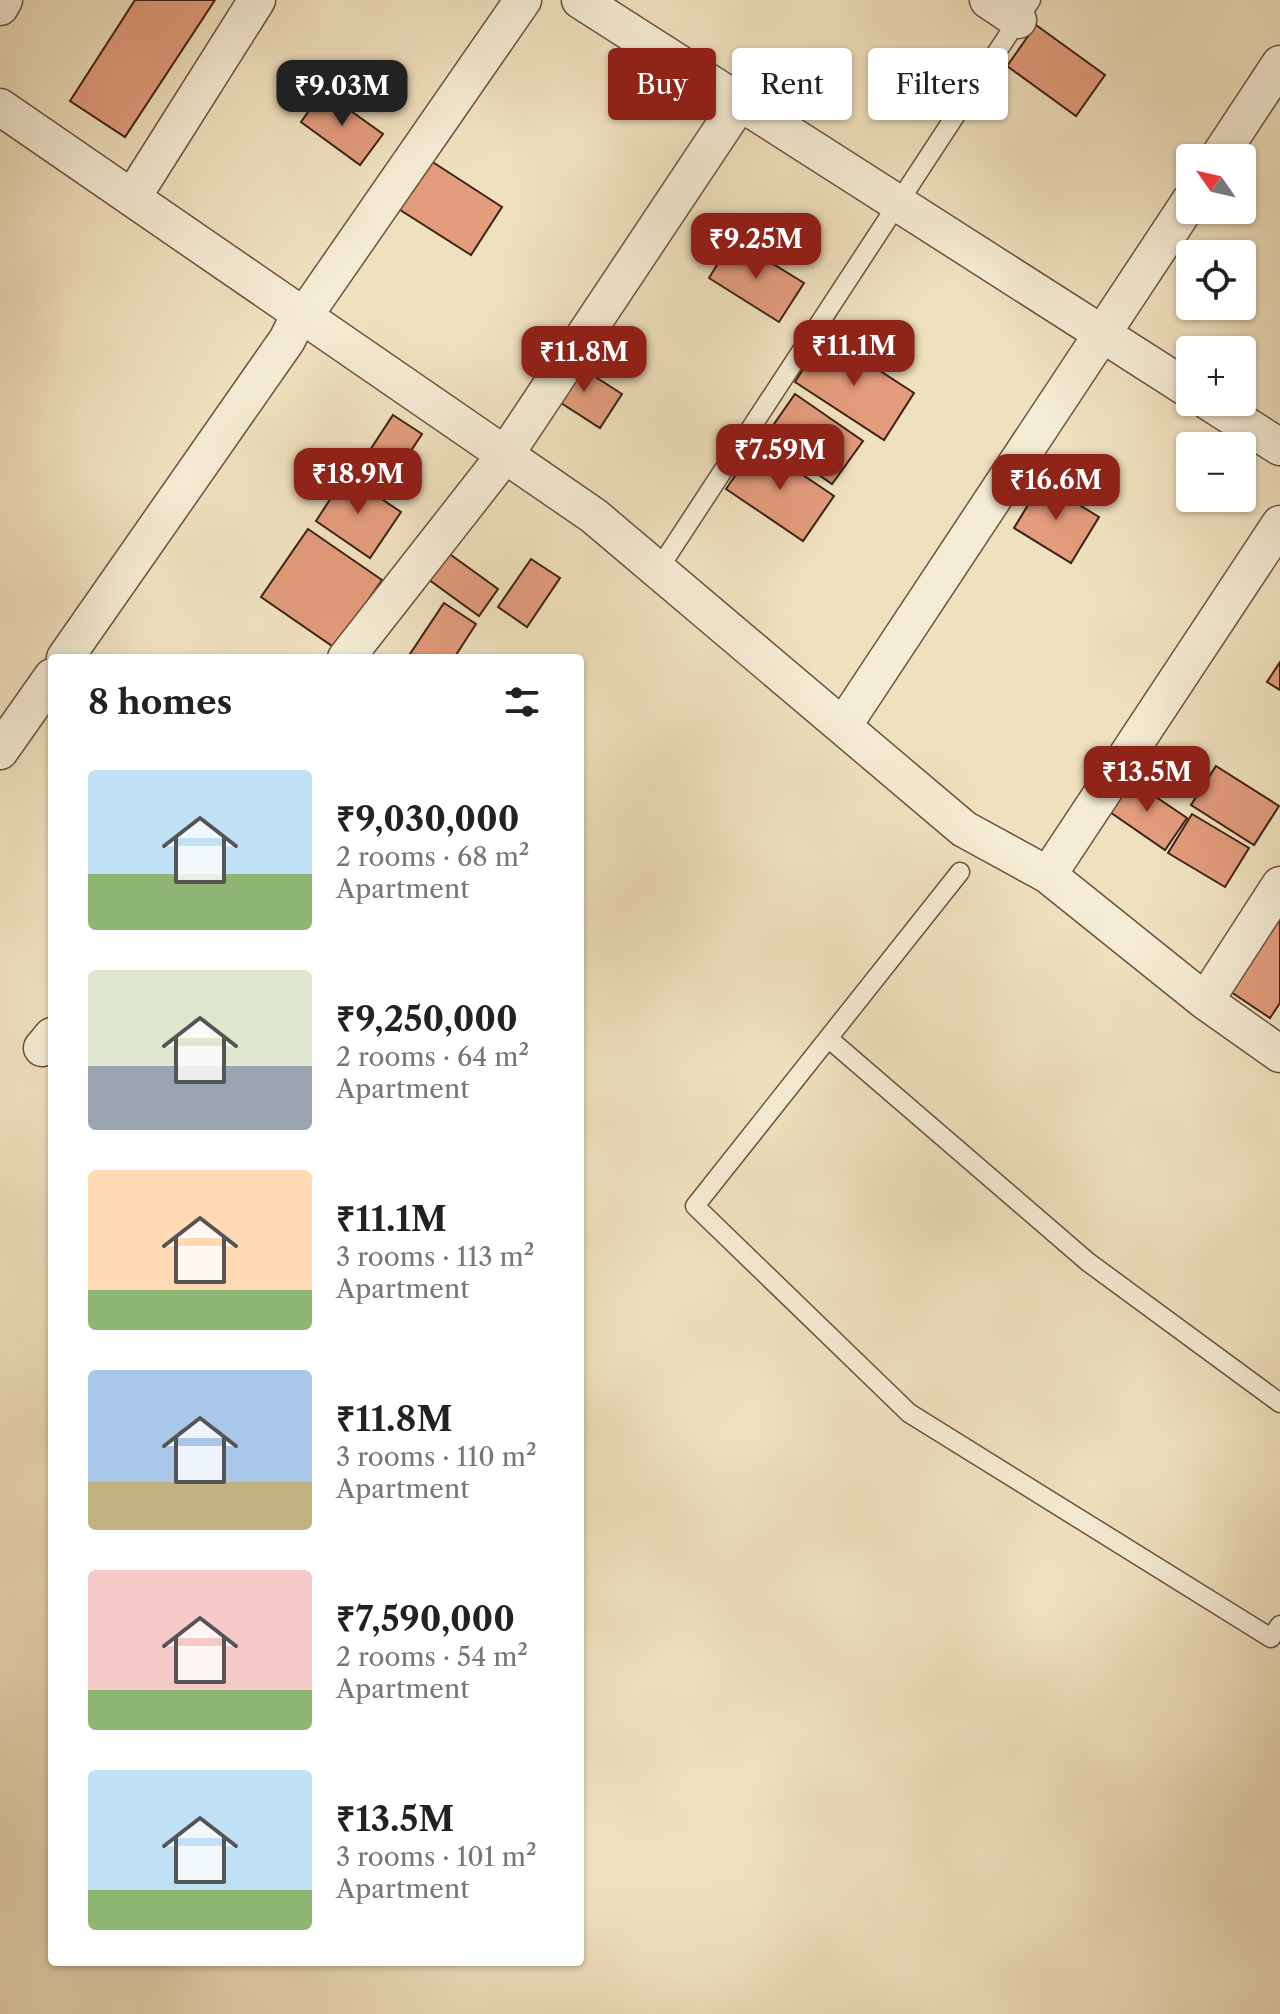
<!DOCTYPE html>
<meta charset="utf-8">
<style>
:root{--surface:#fff;--page:#f2f2f2;--text:#222;--muted:#767676;--accent:#8f2418}
body{margin:0;font-family:"Libre Caslon Text",serif;background:var(--page);color:var(--text);height:100vh;display:flex;flex-direction:column;font-size:30px;white-space:nowrap}
*{box-sizing:border-box;margin:0}
p{font-size:26px;color:var(--muted)}
.icon{flex:none;width:44px;height:44px;fill:none;stroke:currentColor;stroke-width:2;stroke-linecap:round;stroke-linejoin:round}
.map{position:relative;flex:1;overflow:hidden}
.panel{position:absolute;left:48px;top:654px;width:536px;height:1312px;display:flex;flex-direction:column;background:var(--surface);border-radius:8px;box-shadow:0 2px 6px #0004}
.panel>*{flex:none}
.guide{position:absolute;left:608px;top:48px;width:552px;height:72px;display:flex;gap:16px}
.needle{width:52px;rotate:304deg}
.fabs{position:absolute;left:1176px;top:144px;display:grid;gap:16px}
.fabs a{display:grid;place-items:center;width:80px;height:80px;border-radius:8px;background:var(--surface);box-shadow:0 2px 6px #0004;font-size:40px}
.price{position:absolute;translate:-50% -68px;padding:0 18px;border-radius:16px;background:var(--accent);color:#fff;font-size:26px;line-height:52px;filter:drop-shadow(0 2px 4px #0008)}
.price::after{content:'';position:absolute;left:50%;top:48px;width:24px;height:18px;margin-left:-12px;background:inherit;clip-path:polygon(0 0,100% 0,50% 100%)}
.price.on{background:#222;color:#fff}
ul{padding:0;list-style:none}
li{display:flex;align-items:center;gap:24px;height:200px;padding:0 40px}
li span{display:grid;place-items:center;flex:none;width:224px;height:160px;border-radius:8px;color:#555}
li>.icon{margin-inline-start:auto}
span .icon{width:96px;height:96px;fill:#fffc;stroke-width:1}
li b{font-size:34px}
h2{display:flex;justify-content:space-between;align-items:center;height:96px;padding:0 40px;font-size:34px}
.tag{padding:0 28px;border-radius:8px;background:var(--surface);box-shadow:0 2px 6px #0004;font-size:28px;line-height:72px}
.tag.on{background:var(--accent);color:#fff}
.map>svg:first-child{display:block}
.building{fill:#e39c7c;stroke:#3d2215;stroke-width:2}
.lines{fill:none;stroke-linecap:round;stroke-linejoin:round}
.lane-casing{stroke:#6a523f;stroke-width:21}
.street-casing{stroke:#6a523f;stroke-width:39}
.lane{stroke:#f5ecd5;stroke-width:18}
.street{stroke:#f5ecd5;stroke-width:36}
</style>
<div class="map">
<svg width="1280" height="2014" viewBox="0 0 1280 2014">
<rect width="100%" height="100%" fill="#f0e1be"/>
<filter id="stains"><feTurbulence type="fractalNoise" baseFrequency=".0025" numOctaves="4"/><feColorMatrix values="0 0 0 0 .2 0 0 0 0 .09 0 0 0 0 .02 0 0 0 .5 -.17"/></filter>
<radialGradient id="worn" r=".72"><stop offset=".6" stop-color="#630" stop-opacity="0"/><stop offset="1" stop-color="#630" stop-opacity=".3"/></radialGradient>
<path class="building" d="M135,0H215L125,137L70,101Z
M1036,25L1105,75L1076,116L1007,66Z
M323,91L383,134L360,165L301,122Z
M428,159L502,207L471,255L397,208Z
M733,239L804,283L779,322L709,278Z
M825,335L914,393L884,440L795,382Z
M569,360L622,394L600,428L547,394Z
M795,394L863,441L832,484L765,437Z
M393,415L422,434L384,492L355,473Z
M757,444L834,496L803,541L726,489Z
M346,475L401,512L370,558L316,521Z
M1042,482L1099,517L1071,563L1014,528Z
M308,529L382,580L335,648L261,597Z
M440,547L498,589L479,616L421,574Z
M531,559L560,578L527,627L498,607Z
M444,603L476,624L454,658H416L410,654Z
M1280,662V690L1267,682Z
M1216,766L1279,806L1254,845L1191,805Z
M1128,778L1187,818L1165,850L1107,810Z
M1192,814L1249,848L1225,887L1168,853Z
M1280,898V1003L1270,1018L1222,986Z"/>
<g class="lines">
<defs>
<path id="lane" d="M658,570L1031,0
M960,872L695,1206L909,1413L1271,1638L1280,1625
M828,1038L1088,1262L1280,1403"/>
<path id="street" d="M580,0L1190,390
M988,0L1018,20
M0,7L4,0
M0,107L594,516L964,829L1048,875L1205,1001L1280,1054
M1218,158L1280,64
M132,198L257,0
M1209,402L1280,447
M65,658L287,340L299,316H304L523,0
M346,658L505,455L740,102
M843,726L1190,201
M0,751L52,677
M1048,875L1280,524
M1205,1001L1280,885
M42,1048L52,1036"/>
</defs>
<use href="#lane" class="lane-casing"/>
<use href="#street" class="street-casing"/>
<use href="#lane" class="lane"/>
<use href="#street" class="street"/>
</g>
<rect width="100%" height="100%" filter="url(#stains)"/>
<rect width="100%" height="100%" fill="url(#worn)"/>
</svg>
<div class="fabs">
<a><svg class="needle" viewBox="-14 -14 28 28"><path d="M0-13l5 13h-10z" fill="#e53935"/><path d="M0 13l5-13h-10z" fill="#767676"/></svg></a>
<a><svg class="icon" aria-label="locate" viewBox="0 0 24 24"><circle cx="12" cy="12" r="6"/><path d="M12 2v4M12 18v4M2 12h4M18 12h4"/></svg></a>
<a>+</a>
<a>−</a>
</div>
<b class="price on" style="left:342px;top:128px">₹9.03M</b>
<b class="price" style="left:756px;top:281px">₹9.25M</b>
<b class="price" style="left:854px;top:388px">₹11.1M</b>
<b class="price" style="left:584px;top:394px">₹11.8M</b>
<b class="price" style="left:780px;top:492px">₹7.59M</b>
<b class="price" style="left:358px;top:516px">₹18.9M</b>
<b class="price" style="left:1056px;top:522px">₹16.6M</b>
<b class="price" style="left:1147px;top:814px">₹13.5M</b>
<div class="guide">
<a class="tag on">Buy</a>
<a class="tag">Rent</a>
<a class="tag">Filters</a>
</div>
<section class="panel">
<h2>8 homes<svg class="icon" aria-label="filters" viewBox="0 0 24 24"><path d="M4 7h16M4 17h16"/><circle cx="9" cy="7" r="2"/><circle cx="15" cy="17" r="2"/></svg></h2>
<ul>
<li><span style="background:linear-gradient(#bfe0f5 65%,#8fb573 0)"><svg class="icon" aria-label="home" viewBox="0 0 24 24"><path d="M3 11l9-7 9 7M6 9v11h12V9"/></svg></span><div><b>₹9,030,000</b><p>2 rooms · 68 m²</p><p>Apartment</p></div></li>
<li><span style="background:linear-gradient(#dfe7d0 60%,#9aa5b1 0)"><svg class="icon" aria-label="home" viewBox="0 0 24 24"><path d="M3 11l9-7 9 7M6 9v11h12V9"/></svg></span><div><b>₹9,250,000</b><p>2 rooms · 64 m²</p><p>Apartment</p></div></li>
<li><span style="background:linear-gradient(#ffd9b3 75%,#8fb573 0)"><svg class="icon" aria-label="home" viewBox="0 0 24 24"><path d="M3 11l9-7 9 7M6 9v11h12V9"/></svg></span><div><b>₹11.1M</b><p>3 rooms · 113 m²</p><p>Apartment</p></div></li>
<li><span style="background:linear-gradient(#a9c7e8 70%,#c2b280 0)"><svg class="icon" aria-label="home" viewBox="0 0 24 24"><path d="M3 11l9-7 9 7M6 9v11h12V9"/></svg></span><div><b>₹11.8M</b><p>3 rooms · 110 m²</p><p>Apartment</p></div></li>
<li><span style="background:linear-gradient(#f6c9c9 75%,#8fb573 0)"><svg class="icon" aria-label="home" viewBox="0 0 24 24"><path d="M3 11l9-7 9 7M6 9v11h12V9"/></svg></span><div><b>₹7,590,000</b><p>2 rooms · 54 m²</p><p>Apartment</p></div></li>
<li><span style="background:linear-gradient(#bfe0f5 75%,#8fb573 0)"><svg class="icon" aria-label="home" viewBox="0 0 24 24"><path d="M3 11l9-7 9 7M6 9v11h12V9"/></svg></span><div><b>₹13.5M</b><p>3 rooms · 101 m²</p><p>Apartment</p></div></li>
</ul>
</section>
</div>
